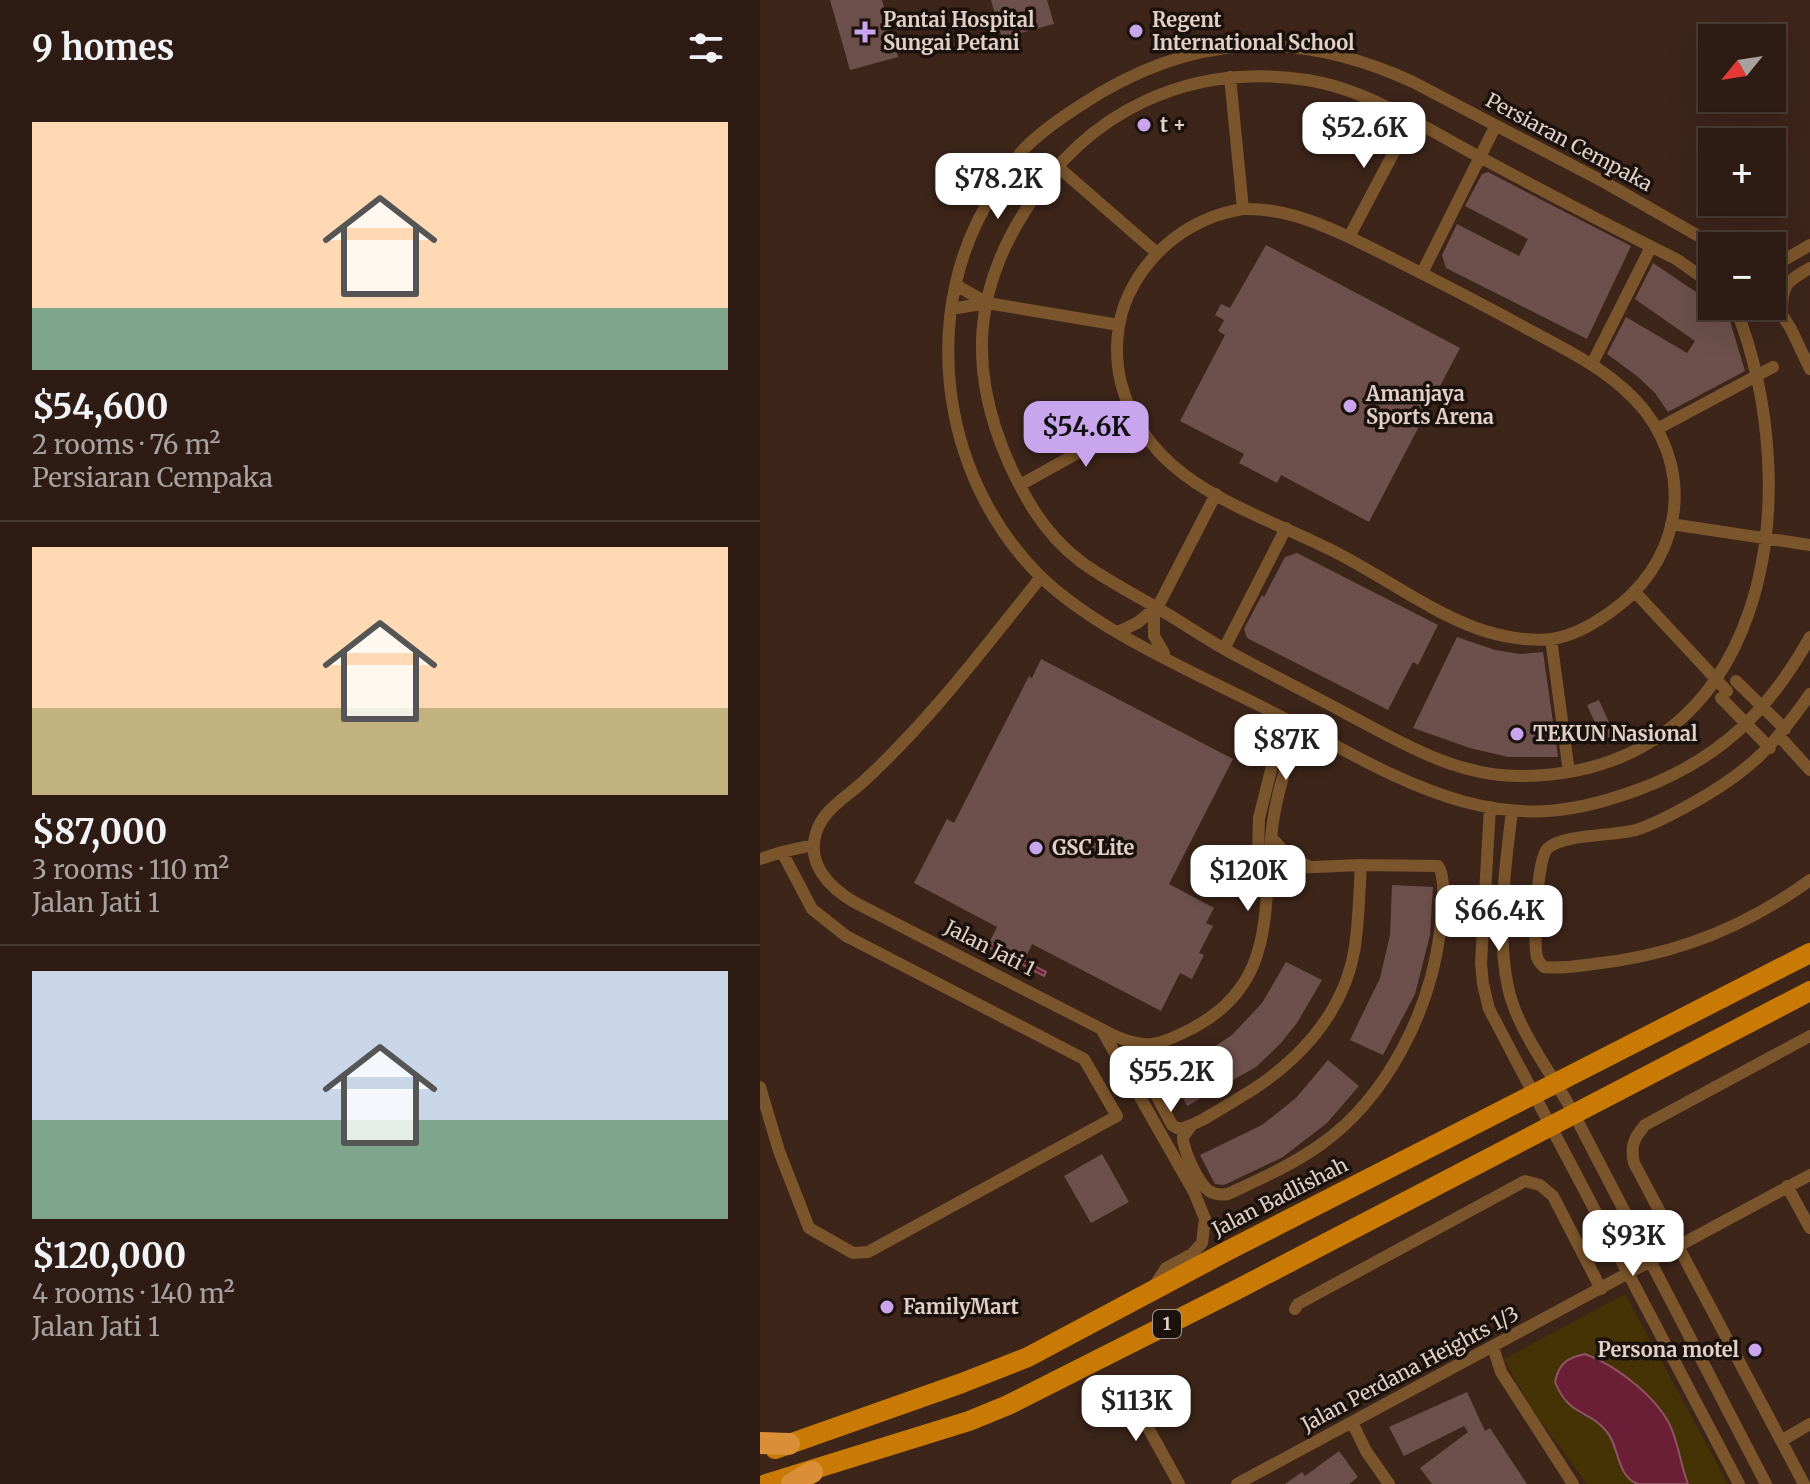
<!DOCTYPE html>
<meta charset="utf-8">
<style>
:root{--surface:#2e1c14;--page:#3a2922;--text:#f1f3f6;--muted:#a7a1a0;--line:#493a34;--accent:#c9a5ee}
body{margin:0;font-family:Merriweather,serif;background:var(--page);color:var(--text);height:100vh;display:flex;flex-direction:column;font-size:30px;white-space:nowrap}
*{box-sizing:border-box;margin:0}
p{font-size:26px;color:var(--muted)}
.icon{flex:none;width:44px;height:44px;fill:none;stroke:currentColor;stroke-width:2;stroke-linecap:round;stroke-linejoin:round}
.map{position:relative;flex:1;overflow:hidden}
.sheet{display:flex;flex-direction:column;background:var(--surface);width:760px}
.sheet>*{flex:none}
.needle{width:52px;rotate:240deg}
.fabs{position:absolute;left:938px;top:24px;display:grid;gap:16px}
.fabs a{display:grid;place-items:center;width:88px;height:88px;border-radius:0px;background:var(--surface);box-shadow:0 8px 32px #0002,0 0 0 2px var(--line);font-size:40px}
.price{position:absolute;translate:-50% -68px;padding:0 18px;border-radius:16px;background:#fff;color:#222;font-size:26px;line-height:52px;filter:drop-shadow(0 2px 4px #0008)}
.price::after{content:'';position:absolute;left:50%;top:48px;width:24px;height:18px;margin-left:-12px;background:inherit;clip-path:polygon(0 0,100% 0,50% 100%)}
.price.on{background:var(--accent);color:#111}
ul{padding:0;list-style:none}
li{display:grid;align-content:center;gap:16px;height:424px;padding:0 32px}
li+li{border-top:2px solid var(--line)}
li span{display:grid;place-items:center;height:248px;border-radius:0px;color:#555}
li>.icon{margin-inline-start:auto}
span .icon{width:144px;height:144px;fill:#fffc;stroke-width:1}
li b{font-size:34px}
h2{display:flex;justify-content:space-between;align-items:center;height:96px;padding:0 32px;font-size:34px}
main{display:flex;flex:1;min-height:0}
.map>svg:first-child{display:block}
.green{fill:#453306}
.water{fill:#6b1f36;stroke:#8e5462;stroke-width:2}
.building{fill:#6d504c}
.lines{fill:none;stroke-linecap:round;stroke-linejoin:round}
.street{stroke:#7b552c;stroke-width:12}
.primary{stroke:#c97a04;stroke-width:20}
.highway{stroke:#da8f37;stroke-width:22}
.poi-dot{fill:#c9a5ee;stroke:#1c120d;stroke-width:3}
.labels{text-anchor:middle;stroke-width:7;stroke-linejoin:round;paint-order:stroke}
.shield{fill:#1c120d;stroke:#a59791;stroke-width:2}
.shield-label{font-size:18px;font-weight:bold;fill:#e0d0c9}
.poi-label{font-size:20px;font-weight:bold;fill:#e0d0c9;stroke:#1c120d;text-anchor:start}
.street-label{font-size:20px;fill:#e0d0c9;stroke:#1c120d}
</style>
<main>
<section class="sheet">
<h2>9 homes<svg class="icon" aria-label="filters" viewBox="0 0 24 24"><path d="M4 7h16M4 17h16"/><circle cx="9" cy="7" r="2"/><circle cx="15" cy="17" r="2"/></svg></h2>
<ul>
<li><span style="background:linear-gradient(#ffd9b3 75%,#7fa58c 0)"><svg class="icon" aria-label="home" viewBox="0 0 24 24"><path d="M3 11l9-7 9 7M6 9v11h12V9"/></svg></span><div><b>$54,600</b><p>2 rooms · 76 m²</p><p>Persiaran Cempaka</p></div></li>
<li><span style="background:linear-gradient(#ffd9b3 65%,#c2b280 0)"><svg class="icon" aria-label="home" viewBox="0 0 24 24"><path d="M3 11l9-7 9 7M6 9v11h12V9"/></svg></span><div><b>$87,000</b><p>3 rooms · 110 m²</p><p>Jalan Jati 1</p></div></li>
<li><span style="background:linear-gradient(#c9d6e8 60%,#7fa58c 0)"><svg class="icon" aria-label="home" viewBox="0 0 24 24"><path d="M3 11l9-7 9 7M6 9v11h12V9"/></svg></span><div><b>$120,000</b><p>4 rooms · 140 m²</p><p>Jalan Jati 1</p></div></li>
</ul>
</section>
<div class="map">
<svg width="1050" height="1484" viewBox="0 0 1050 1484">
<rect width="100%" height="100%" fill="#3d251a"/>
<path class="green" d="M865,1294L968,1484H928L919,1459L912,1428L874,1383L842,1360L796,1376L795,1382L819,1414L833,1420L848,1433L866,1475L879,1484H827L771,1408L744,1359Z"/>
<path class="water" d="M194,924L286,972L284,976L192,928Z
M825,1354C856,1365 900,1399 912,1430C919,1447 921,1466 928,1484C914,1484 891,1484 878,1484C856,1476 860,1448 847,1432C829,1409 809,1417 795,1382C799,1363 807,1358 825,1354Z"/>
<path class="building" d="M70,0H122L138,57L90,70Z
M231,0H287L294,24L242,38Z
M728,172L871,246L827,339L686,268L682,255L697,224L759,256L768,239L705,206L722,174Z
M506,245L700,348L609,522L521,475L517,483L479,463L484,454L420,421L465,335L458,331L464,320L455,315L461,304L470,308Z
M893,263L942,296L969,318L985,371L908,412L895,393L877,376L847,354L866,317L927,353L935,341L875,299Z
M537,553L678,625L658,665L653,662L628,710L487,638L484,629L502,595L504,597L525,557Z
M697,637L735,650L760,654L783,652L798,757H748L710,748L653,728Z
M281,659L473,759L409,884L454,908L446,923L453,926L439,953L444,955L432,979L420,973L401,1011L272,944L265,959L230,941L237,927L154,883L187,819L194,823L269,676L272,678Z
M839,700L856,738L844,743L827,705Z
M632,885L673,887L670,935L655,994L623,1055L590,1040L620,978L630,935Z
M526,962L562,980L537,1023L520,1044L496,1067L427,1106L410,1072L437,1058L472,1035L502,1003Z
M568,1060L599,1086L567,1123L523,1157L464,1185L455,1184L440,1155L502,1125L536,1098Z
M342,1154L369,1202L331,1223L304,1176Z
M707,1392L725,1431L730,1428L767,1484H672L660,1468L708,1432L704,1426L644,1456L629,1427Z
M579,1451L598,1477L589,1484H525L542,1472L545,1476Z"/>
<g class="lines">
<path class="street" d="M470,77L483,209
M297,166L397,253
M483,209C522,208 554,221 589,237C648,266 707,296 764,327C808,351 853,371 885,411C937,479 918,566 849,613C832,625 812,636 792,639C768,642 738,636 716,628C668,610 625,578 579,554C495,510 388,487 361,383C354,354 356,321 369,294C391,248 433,217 483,209Z
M589,237L651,120
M956,246L844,182L653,82C535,28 430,33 321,105C301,118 280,132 264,149C254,159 246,174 238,186C157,304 178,473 278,574C335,631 438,674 510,711C574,743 635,783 705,802C770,819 818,812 880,789C960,759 1009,711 1050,637
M1012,267L1050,245
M662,273L735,127
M952,284L916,259C848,225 781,190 714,154C662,126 606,89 547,80C430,62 327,110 265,211C240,250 224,292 222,339C220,399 243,461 275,512C310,565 347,578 399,609C425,624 450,642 477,656C514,676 552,695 589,715C642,743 696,776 759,776C1009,776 1050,496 975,306
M196,285L227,303L359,325
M1012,299L1031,329L1050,369
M191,309L227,303
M1022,312C1022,284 1026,282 1050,268
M832,364L891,247
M897,429L1013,367
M260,485L375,421
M911,524L1050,545
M281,577C225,647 171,719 105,780C87,797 63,809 56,833C46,864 70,888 94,902L355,1036C385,1049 397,1046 425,1032C532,981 495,889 518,796C525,767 528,753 551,732
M875,592L967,691
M358,632L377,623L397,607
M791,639L809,772
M464,649L526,528
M404,653L394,636V614L456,494
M976,681L1025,729
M1050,694C1013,747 989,772 931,804C913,814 895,824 876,830C854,836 801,834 787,849C777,860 773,941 777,957C779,963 780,963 784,967C800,969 817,966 833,964C912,956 986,927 1050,880
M961,698L1010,748
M1020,737L1050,770
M730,807L721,963L723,984L729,1009L979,1484
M752,811C745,869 736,930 748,987C757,1031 794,1076 815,1116C879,1239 942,1362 1006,1484
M511,837L529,857L548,866
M22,852L53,845
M0,859L22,852L52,909L86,936L324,1059L357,1116L108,1252L93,1253L49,1228L19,1151L0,1087
M508,859L498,853L499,818L524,718
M343,1032L434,1192L445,1219L442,1243L432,1254L406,1268L393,1288
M399,1046L384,1060L382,1068L412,1125L419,1129C440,1124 460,1109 479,1098C534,1066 582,1017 594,952C599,924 599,894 601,865
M431,1126L423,1137C423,1150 438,1183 449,1191C455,1195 461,1195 468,1194C500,1179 532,1165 560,1145C627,1098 670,1011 680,932C682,916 687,878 678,866L601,865L507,869
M1027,1186L1050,1228
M535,1309L538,1304L765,1181L780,1185L793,1196L841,1289
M733,1347L741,1372L813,1484
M364,1384L419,1484
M592,1422L606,1451L629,1484
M1021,1441L1050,1424
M477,1484L1050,1175
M1044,1484L874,1163C870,1146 874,1138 885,1125L1050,1036"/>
<path class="primary" d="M15,1449L202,1383L268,1357L467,1251L1050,953
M6,1484L209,1421L248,1405L480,1288L1050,991"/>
<path class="highway" d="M0,1443L29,1444
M32,1484L52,1472"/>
</g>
<g class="poi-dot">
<circle cx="376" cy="31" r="8"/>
<path d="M101 20h8v8h8v8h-8v8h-8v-8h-8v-8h8z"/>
<circle cx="384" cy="125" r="8"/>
<circle cx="590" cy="406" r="8"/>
<circle cx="757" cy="734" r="8"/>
<circle cx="276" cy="848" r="8"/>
<circle cx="127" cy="1307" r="8"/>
<circle cx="995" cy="1350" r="8"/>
</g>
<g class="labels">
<rect class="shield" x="393" y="1310" width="28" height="28" rx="6"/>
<g class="shield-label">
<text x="407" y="1330">1</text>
</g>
<g class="poi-label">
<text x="123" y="27">Pantai Hospital<tspan x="123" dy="23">Sungai Petani</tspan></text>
<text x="392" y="27">Regent<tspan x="392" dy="23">International School</tspan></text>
<text x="400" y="132">t +</text>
<text x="606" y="401">Amanjaya<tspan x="606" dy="23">Sports Arena</tspan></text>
<text x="773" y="741">TEKUN Nasional</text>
<text x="292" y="855">GSC Lite</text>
<text x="143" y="1314">FamilyMart</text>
<text x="979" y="1357" text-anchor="end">Persona motel</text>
</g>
<g class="street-label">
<text transform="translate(809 142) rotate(28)" y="7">Persiaran Cempaka</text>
<text transform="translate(230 948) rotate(27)" y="7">Jalan Jati 1</text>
<text transform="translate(520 1197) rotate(-27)" y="7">Jalan Badlishah</text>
<text transform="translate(650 1369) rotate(-28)" y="7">Jalan Perdana Heights 1/3</text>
</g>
</g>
</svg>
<div class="fabs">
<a><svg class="needle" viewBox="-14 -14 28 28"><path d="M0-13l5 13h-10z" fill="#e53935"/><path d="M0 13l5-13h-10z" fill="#a7a1a0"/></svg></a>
<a>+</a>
<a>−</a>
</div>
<b class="price" style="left:604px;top:170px">$52.6K</b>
<b class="price" style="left:238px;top:221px">$78.2K</b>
<b class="price on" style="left:326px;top:469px">$54.6K</b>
<b class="price" style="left:526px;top:782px">$87K</b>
<b class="price" style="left:488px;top:913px">$120K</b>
<b class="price" style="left:739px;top:953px">$66.4K</b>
<b class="price" style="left:411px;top:1114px">$55.2K</b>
<b class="price" style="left:873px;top:1278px">$93K</b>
<b class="price" style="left:376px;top:1443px">$113K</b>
</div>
</main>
